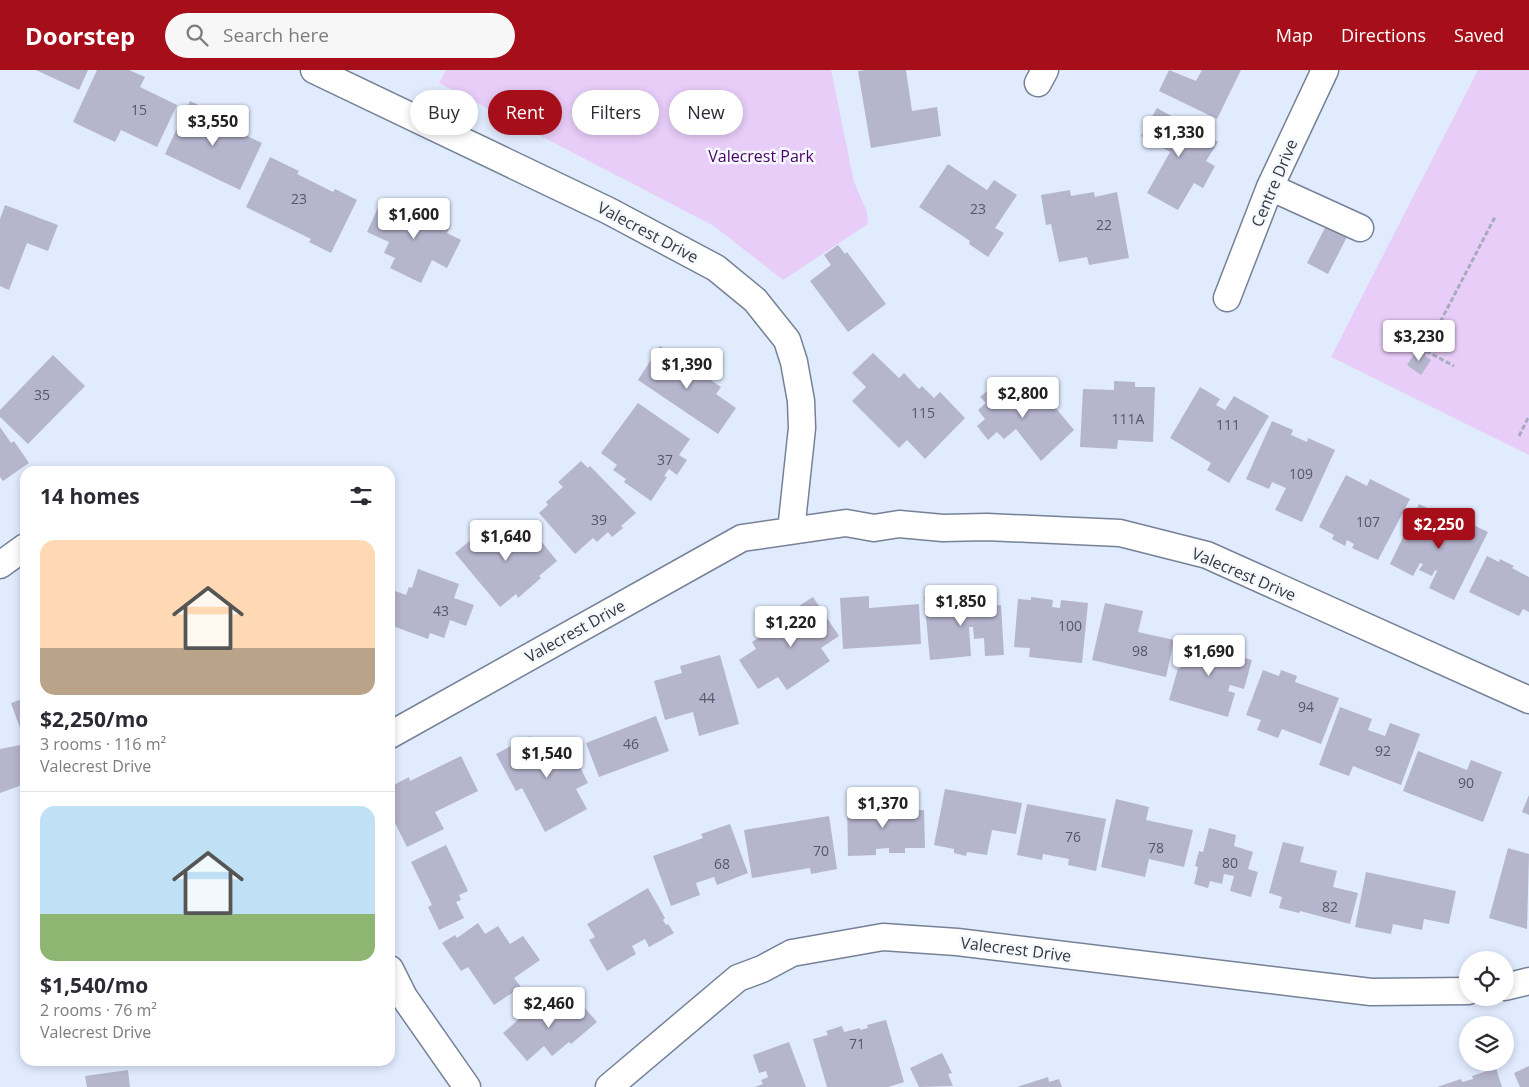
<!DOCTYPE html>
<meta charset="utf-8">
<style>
:root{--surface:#fff;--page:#f7f7f7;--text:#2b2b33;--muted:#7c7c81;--line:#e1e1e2;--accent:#a60f19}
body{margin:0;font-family:"Open Sans",sans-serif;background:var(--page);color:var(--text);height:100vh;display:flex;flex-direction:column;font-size:19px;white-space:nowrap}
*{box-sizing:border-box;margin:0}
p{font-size:16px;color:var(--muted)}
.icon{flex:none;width:28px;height:28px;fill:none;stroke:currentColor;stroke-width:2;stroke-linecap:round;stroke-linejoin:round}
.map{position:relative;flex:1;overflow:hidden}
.drawer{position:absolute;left:20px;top:396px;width:375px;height:600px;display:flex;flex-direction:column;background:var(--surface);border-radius:15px;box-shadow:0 2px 8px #0003}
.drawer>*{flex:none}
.guide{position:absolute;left:410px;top:20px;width:475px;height:45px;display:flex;gap:10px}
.tools{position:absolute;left:1459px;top:881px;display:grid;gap:10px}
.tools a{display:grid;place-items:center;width:55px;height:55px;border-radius:50%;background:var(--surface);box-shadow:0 2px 8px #0003;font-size:25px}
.price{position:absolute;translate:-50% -42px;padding:0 11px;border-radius:5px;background:#fff;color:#222;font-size:16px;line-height:32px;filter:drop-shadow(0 1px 2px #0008)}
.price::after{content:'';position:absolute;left:50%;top:30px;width:15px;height:11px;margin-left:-8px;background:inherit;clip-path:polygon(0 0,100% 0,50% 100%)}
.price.on{background:var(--accent);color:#fff}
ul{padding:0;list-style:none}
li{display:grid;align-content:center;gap:10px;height:265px;padding:0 20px}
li+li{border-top:1px solid var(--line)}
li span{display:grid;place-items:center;height:155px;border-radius:15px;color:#555}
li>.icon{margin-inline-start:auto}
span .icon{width:90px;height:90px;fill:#fffc;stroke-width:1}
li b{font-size:21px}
h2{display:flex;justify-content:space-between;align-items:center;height:60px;padding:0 20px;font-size:21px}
.chip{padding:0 18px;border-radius:22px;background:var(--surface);box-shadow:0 2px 8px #0003;font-size:18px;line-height:45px}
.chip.on{background:var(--accent);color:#fff}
header{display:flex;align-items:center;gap:30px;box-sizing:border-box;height:70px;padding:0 25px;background:var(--accent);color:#fff}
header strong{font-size:24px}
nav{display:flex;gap:28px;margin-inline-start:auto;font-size:18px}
.search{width:350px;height:45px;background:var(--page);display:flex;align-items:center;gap:12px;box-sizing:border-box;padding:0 18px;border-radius:28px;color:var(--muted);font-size:19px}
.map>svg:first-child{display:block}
.green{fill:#e7cdf8}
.building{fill:#b6b5ce}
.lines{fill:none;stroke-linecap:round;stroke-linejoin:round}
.minor-casing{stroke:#768197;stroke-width:29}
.path{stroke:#a5adbd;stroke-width:3;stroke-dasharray:5 2.5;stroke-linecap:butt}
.minor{stroke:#fff;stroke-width:26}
.labels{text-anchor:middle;stroke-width:5;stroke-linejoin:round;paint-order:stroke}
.number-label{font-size:14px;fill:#545865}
.park-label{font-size:16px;fill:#4b0069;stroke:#f5f8fc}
.street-label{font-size:16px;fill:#343942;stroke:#f5f8fc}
</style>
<header>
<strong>Doorstep</strong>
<div class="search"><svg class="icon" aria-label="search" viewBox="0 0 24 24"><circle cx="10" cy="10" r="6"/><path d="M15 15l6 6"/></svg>Search here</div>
<nav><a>Map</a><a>Directions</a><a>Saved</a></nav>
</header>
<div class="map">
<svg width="1529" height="1017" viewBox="0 0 1529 1017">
<rect width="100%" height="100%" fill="#e0ebfe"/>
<path class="green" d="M446,0H831L854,112L867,142L868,154L783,210L714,156L439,13Z
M1478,0H1529V385L1331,287Z"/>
<path class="building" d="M36,0H88L79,20Z
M97,0H129L145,7L140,17L177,35L157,77L121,60L115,72L73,52Z
M866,0H906L912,41L937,37L941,66L871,78L858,1Z
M1169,0L1196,11L1202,0H1241L1217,49L1159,21Z
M190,31L217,44L214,50L262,73L240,120L165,84Z
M1157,38L1218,72L1206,91L1215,96L1203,118L1194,113L1178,140L1147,123L1170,82L1141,66Z
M270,87L299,101L297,104L333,122L335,119L357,130L331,183L309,172L311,169L246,137Z
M948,94L987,120L994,110L1017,125L995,158L1004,163L988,187L969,174L970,171L919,137Z
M1070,120L1071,126L1094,122L1095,127L1117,122L1129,188L1089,195L1087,187L1059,192L1051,154L1046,155L1041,125Z
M381,131L416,147L419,140L451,155L447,163L461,170L447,198L432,190L421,213L390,198L395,188L384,183L389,172L367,162Z
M5,135L58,155L48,181L27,173L9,220L0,216V149Z
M1328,152L1349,163L1328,204L1307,193Z
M838,175L845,184L847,182L886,234L848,262L810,211L831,195L824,185Z
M660,276L721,317L716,324L736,338L718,364L638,310Z
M1417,280L1431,290L1421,305L1407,295Z
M873,283L899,308L904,303L919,319L922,316L934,328L940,322L965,348L925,389L907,370L899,378L852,331L866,317L852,303Z
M53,285L85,316L28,374L0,347V340Z
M1114,311L1135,312V317H1155L1153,372L1118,370L1117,379L1080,377L1083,319L1114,320Z
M1015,313L1024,324L1028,321L1032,326L1036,322L1051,339L1054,336L1074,360L1041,391L1016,359L1004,369L997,362L988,370L977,356L985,349L978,340L986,333L980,327L995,314L1003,324Z
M1200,317L1220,329L1216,335L1225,340L1234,326L1269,346L1229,413L1207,400L1211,393L1170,368Z
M638,333L690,369L679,385L687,390L677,405L669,399L664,406L667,407L651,431L624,412L626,409L613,400L617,395L601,383Z
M1272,351L1293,360L1291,365L1307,372L1308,368L1335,380L1302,452L1275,440L1286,418L1272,412L1269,419L1246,409Z
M0,357L11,373L14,371L29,393L3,411L0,407Z
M581,391L588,398L590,396L636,443L621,456L623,458L612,467L608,462L597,472L593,468L575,484L539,443L548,435L546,432L563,417L558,412Z
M1346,405L1367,416L1370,409L1410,429L1378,490L1352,478L1354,474L1347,470L1345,476L1332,469L1334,465L1319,457Z
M1419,434L1467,457L1469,453L1488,462L1454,530L1429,518L1437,501L1435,500L1432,506L1419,500L1423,494L1420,493L1413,506L1390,494Z
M494,451L510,472L529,456L557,491L539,506L541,508L518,528L516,524L500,537L455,483Z
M1487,486L1499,492L1500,489L1514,496L1512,498L1529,507V542L1523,539L1519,546L1469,522Z
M418,499L459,514L454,528L474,535L466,556L450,550L444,568L430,563L428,569L390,555V535L395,521L406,525L409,517L412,518Z
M966,523L967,538L1001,535L1004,585L985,586L984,568L974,569L973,557H969L971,586L930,590L924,526Z
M869,526V538L919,534L921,574L843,579L840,528Z
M813,527L839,566L821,578L830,591L787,620L778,607L758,619L739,590L756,579L752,572L790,547L788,543Z
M1031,527L1053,530L1052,537L1060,538L1061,530L1088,533L1082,593L1029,587L1030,578L1014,577L1018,529L1031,530Z
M1105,533L1143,541L1138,562L1174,570L1166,607L1092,590Z
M1187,566L1223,579L1224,577L1231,579L1230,584L1252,590L1244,619L1230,615L1228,621L1235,623L1228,647L1169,630L1178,598L1180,599Z
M720,585L739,654L699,666L693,642L665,650L654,611L682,603L680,596Z
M1263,600L1279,606L1281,600L1297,606L1295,612L1339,628L1321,674L1282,659L1278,668L1257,660L1261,650L1246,645Z
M25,628V672L11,633Z
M1340,637L1372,649L1368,660L1385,666L1390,653L1420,664L1401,715L1353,696L1349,706L1319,695Z
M656,646L669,681L599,707L586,673Z
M530,666L536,676L550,668L556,679L571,671L583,693L579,695L588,713L576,719L587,739L545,762L522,718L516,721L496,684Z
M25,674V714L0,723V679Z
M1418,681L1467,700L1471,690L1502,702L1483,752L1403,721Z
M461,686L478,721L435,742L444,759L407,777L390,743V717L409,707L410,711Z
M945,719L1022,733L1016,764L992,760L987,785L967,782L966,786L954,783V779L934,775Z
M1529,725V745L1522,742Z
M1116,729L1149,737L1146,750L1193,760L1184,797L1149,789L1145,807L1101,797Z
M888,732H895V741L924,740L925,778H905V783H889V778L876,779V785L848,786L847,733Z
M1027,734L1106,749L1096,801L1068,795L1069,789L1043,784L1042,790L1017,785Z
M829,746L837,799L811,804L810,798L752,808L744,760Z
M730,754L748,803L717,815L714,807L696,813L700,825L671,836L653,786L703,768L701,764Z
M1209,758L1236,765L1234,776L1253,782L1248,799L1258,802L1251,827L1230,821L1234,806L1224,804L1222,814L1210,811L1208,818L1194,814L1198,797L1195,796L1199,781L1203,782Z
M1283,772L1304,777L1300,792L1337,801L1333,817L1358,823L1350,854L1300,841L1299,843L1279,838L1282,827L1269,823Z
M446,775L468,821L459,825L461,830L456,832L464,848L439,860L428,837L432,835L411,792Z
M1508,778L1529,784L1527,859L1489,848Z
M1366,802L1456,821L1449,854L1424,849L1422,860L1393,854L1391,864L1355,857Z
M648,818L665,848L663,850L666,855L668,854L674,863L649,877L645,869L632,876L636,884L607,901L589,870L595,867L587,854Z
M478,853L485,864L498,856L510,874L523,866L540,890L514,908L521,917L494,935L468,897L461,901L442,873L455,865L457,868Z
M576,928L597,952L571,974L569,972L552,986L544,976L527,991L503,963L541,930L554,946Z
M886,950L904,1012L888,1017H827L813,969L828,965L826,961L842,956L844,962L860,958V960L868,958L867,955Z
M789,972L806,1017H755L763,1014L761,1010L768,1007L766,1001L759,1003L753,985Z
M942,983L952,1003L948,1004L953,1016L919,1017L910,998Z
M1529,996V1017H1520L1514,1003Z
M1496,998L1502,1017H1437L1461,1009L1462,1012L1473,1009L1472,1006Z
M128,1000L130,1017H87L85,1006Z
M1048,1007L1049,1012L1059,1009L1062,1017H1017Z"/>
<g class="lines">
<defs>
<path id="minor" d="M314,0L609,141L716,198L755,230L787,270L794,292L801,331L802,358L791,461
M1038,13L1045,0
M1270,117L1360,158
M1227,228L1270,117L1325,0
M0,495L25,477
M390,665L742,468L846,453L874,458L899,454L943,458L987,457L1120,463L1207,485L1529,630
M390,899L404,927L467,1017
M1505,917L1529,911
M609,1017L738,908L762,899L792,883L883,867L957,872L1371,922L1468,921"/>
</defs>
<use href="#minor" class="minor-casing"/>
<path class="path" d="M1426,281L1454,296
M1423,285L1495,147
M1519,366L1529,346"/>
<use href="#minor" class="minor"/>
</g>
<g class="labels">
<g class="number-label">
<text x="139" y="45">15</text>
<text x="299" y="134">23</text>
<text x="978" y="144">23</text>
<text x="1104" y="160">22</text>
<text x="42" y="330">35</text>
<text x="923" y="348">115</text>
<text x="1128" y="354">111A</text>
<text x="1228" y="360">111</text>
<text x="665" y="395">37</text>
<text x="1301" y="409">109</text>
<text x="599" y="455">39</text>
<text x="1368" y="457">107</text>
<text x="441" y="546">43</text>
<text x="1070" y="561">100</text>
<text x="1140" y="586">98</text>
<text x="707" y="633">44</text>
<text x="1306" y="642">94</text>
<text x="631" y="679">46</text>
<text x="1383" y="686">92</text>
<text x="1466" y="718">90</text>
<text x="1073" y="772">76</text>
<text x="1156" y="783">78</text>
<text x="821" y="786">70</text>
<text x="1230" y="798">80</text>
<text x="722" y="799">68</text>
<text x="1330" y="842">82</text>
<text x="857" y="979">71</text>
</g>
<g class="park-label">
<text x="761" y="92">Valecrest Park</text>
</g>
<g class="street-label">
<text transform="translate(1274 113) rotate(-67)" y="6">Centre Drive</text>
<text transform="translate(648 162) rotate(28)" y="6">Valecrest Drive</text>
<text transform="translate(1244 504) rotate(23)" y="6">Valecrest Drive</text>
<text transform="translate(575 561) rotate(-29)" y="6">Valecrest Drive</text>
<text transform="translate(1016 879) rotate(7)" y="6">Valecrest Drive</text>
</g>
</g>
</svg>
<div class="tools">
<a><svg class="icon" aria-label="locate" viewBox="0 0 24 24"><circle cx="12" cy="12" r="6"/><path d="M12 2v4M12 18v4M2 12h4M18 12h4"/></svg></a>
<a><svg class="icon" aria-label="layers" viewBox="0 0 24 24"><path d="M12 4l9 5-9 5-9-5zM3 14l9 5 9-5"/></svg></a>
</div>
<b class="price" style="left:213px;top:77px">$3,550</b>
<b class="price" style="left:1179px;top:88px">$1,330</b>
<b class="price" style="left:414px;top:170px">$1,600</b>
<b class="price" style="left:1419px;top:292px">$3,230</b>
<b class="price" style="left:687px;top:320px">$1,390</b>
<b class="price" style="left:1023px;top:349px">$2,800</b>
<b class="price on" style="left:1439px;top:480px">$2,250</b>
<b class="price" style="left:506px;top:492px">$1,640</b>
<b class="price" style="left:961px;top:557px">$1,850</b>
<b class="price" style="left:791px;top:578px">$1,220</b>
<b class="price" style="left:1209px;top:607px">$1,690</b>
<b class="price" style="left:547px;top:709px">$1,540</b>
<b class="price" style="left:883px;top:759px">$1,370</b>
<b class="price" style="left:549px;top:959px">$2,460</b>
<div class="guide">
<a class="chip">Buy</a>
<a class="chip on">Rent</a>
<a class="chip">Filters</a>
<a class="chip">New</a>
</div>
<section class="drawer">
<h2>14 homes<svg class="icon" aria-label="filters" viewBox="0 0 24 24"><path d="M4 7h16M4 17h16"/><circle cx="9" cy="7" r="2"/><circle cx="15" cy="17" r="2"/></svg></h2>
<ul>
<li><span style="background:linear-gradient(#ffd9b3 70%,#b9a48a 0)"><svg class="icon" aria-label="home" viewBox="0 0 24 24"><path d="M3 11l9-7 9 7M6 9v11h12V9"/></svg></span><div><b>$2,250/mo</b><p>3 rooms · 116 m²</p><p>Valecrest Drive</p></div></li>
<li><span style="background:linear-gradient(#bfe0f5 70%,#8fb573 0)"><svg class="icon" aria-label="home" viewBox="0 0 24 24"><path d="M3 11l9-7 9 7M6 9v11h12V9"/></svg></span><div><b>$1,540/mo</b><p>2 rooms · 76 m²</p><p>Valecrest Drive</p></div></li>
</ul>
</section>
</div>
